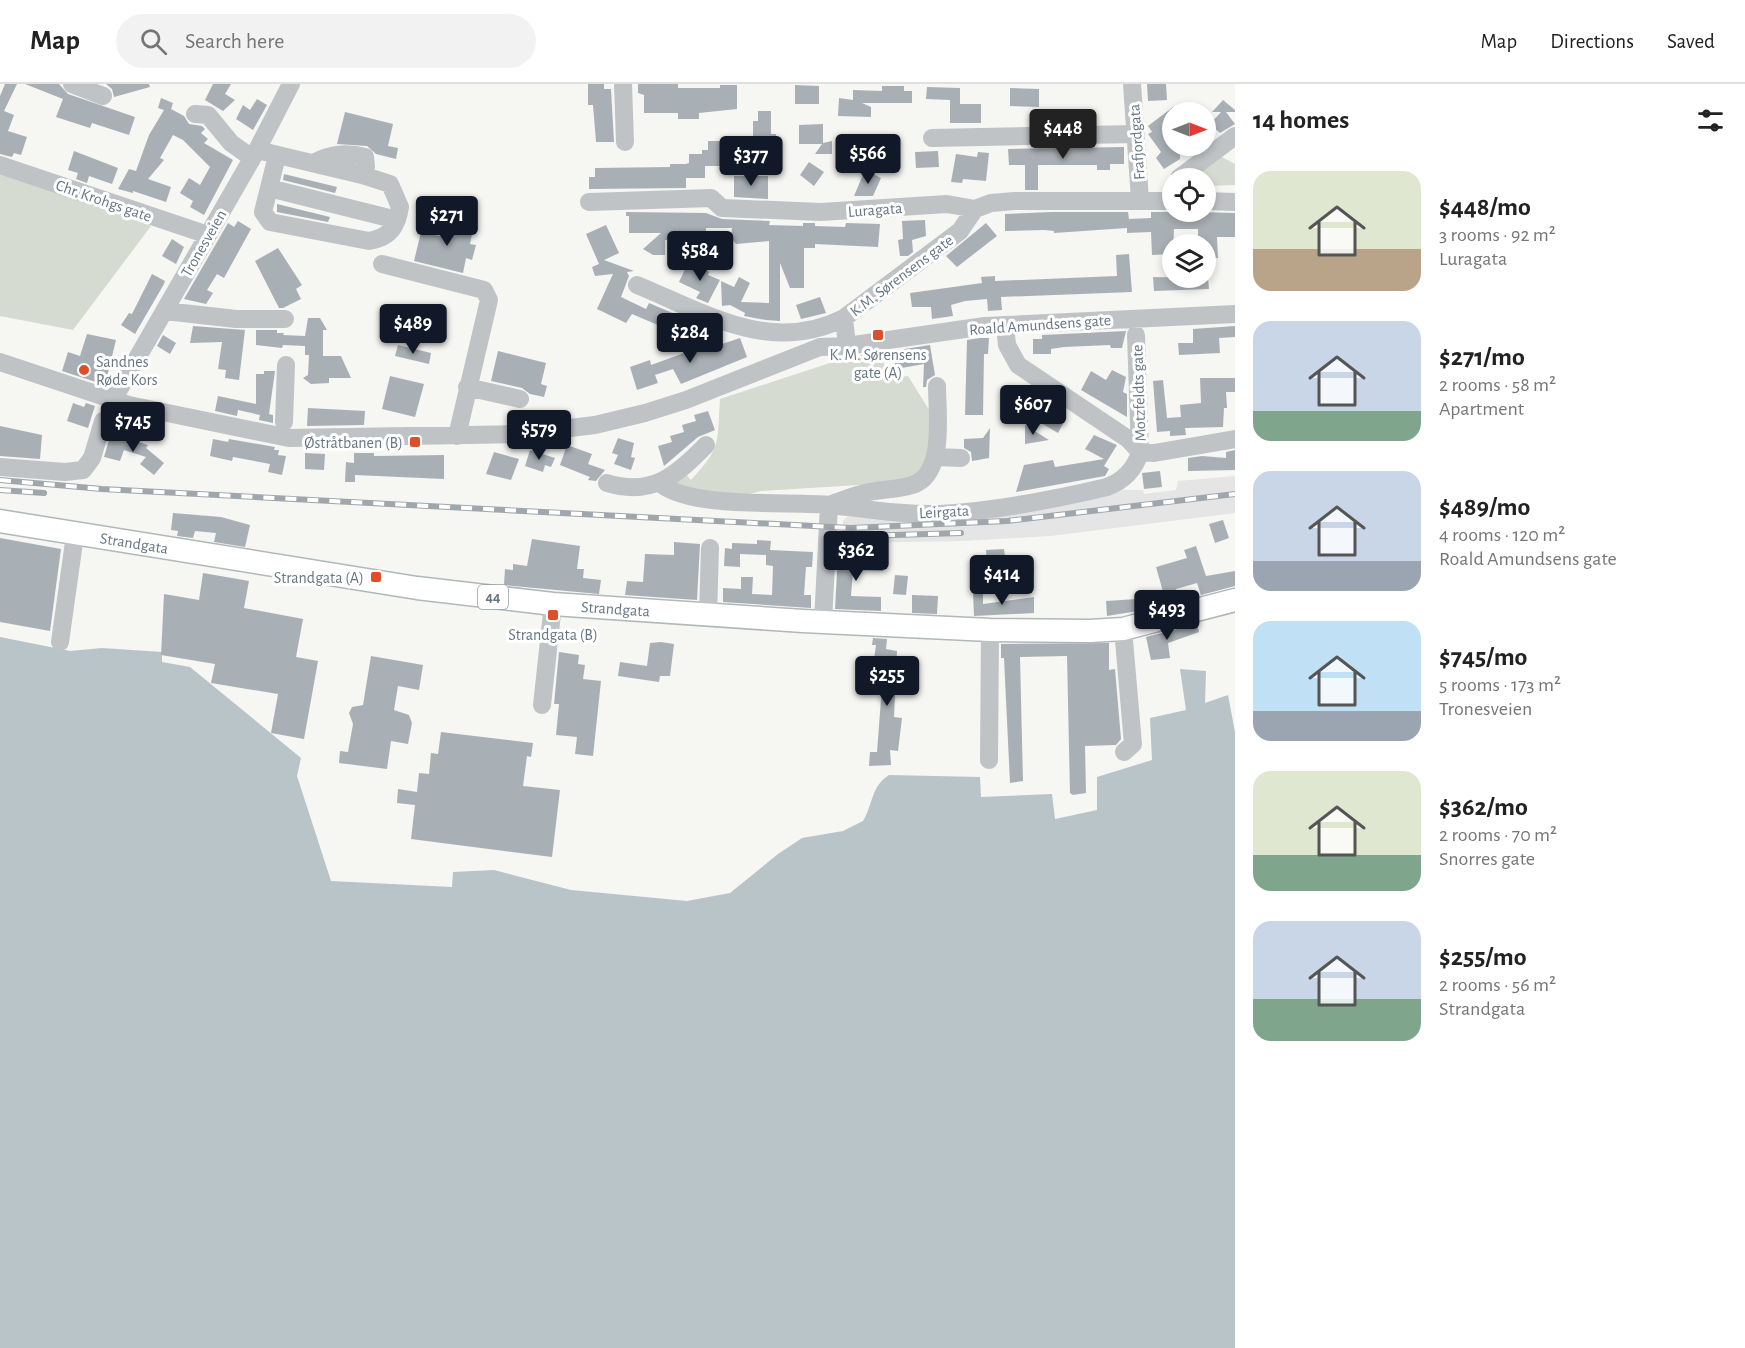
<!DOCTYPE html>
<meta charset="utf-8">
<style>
:root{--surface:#fff;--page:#f2f2f2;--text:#222;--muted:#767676;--line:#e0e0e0;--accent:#111827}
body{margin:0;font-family:"Alegreya Sans",sans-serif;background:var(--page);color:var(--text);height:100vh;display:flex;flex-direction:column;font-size:22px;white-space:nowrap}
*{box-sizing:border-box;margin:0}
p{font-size:20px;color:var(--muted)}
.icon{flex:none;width:33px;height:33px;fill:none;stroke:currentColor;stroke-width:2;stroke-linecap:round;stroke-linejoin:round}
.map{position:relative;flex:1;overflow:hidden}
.drawer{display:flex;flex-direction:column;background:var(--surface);width:510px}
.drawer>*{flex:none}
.needle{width:39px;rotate:90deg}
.controls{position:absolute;left:1162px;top:18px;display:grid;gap:12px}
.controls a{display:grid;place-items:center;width:54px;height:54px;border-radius:50%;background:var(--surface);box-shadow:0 3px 9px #0003;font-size:30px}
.price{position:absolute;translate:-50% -51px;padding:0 14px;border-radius:6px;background:var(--accent);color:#fff;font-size:20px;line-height:39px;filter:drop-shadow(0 2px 3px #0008)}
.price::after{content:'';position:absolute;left:50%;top:36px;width:18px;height:14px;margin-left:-9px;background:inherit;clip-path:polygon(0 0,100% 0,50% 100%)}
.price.on{background:#222;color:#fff}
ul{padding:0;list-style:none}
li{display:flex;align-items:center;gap:18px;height:150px;padding:0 18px}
li span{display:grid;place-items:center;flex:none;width:168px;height:120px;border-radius:18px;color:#555}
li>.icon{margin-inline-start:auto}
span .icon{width:72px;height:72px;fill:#fffc;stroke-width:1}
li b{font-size:26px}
h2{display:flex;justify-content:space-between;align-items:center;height:72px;padding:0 18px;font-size:26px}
header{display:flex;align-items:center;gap:36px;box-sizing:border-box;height:84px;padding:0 30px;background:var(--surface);border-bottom:2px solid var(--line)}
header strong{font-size:28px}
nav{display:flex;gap:33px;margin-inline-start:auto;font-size:21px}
.search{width:420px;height:54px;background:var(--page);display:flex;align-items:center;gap:15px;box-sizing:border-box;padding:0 21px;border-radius:33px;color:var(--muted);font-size:22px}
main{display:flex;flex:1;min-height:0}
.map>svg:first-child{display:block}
.built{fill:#e4e5e4}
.green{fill:#d6dbd2}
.water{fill:#b8c4c8}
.building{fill:#a9b0b5}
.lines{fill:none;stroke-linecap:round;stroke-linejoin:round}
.major-casing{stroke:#b2b7ba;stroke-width:25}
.minor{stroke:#bfc3c6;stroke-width:18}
.major{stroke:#fff;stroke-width:22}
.rail-casing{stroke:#a0a7ac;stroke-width:6}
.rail{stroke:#fff;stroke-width:4;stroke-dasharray:11;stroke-linecap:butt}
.poi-dot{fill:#de4e2b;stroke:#fff;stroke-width:2}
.labels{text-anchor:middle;stroke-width:6;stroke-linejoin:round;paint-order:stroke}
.shield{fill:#fff;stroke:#94a0a8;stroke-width:1.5}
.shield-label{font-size:15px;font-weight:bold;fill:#667783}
.street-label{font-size:16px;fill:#667783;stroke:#fff}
.poi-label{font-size:16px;fill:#667783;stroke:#fff}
</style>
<header>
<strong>Map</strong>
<div class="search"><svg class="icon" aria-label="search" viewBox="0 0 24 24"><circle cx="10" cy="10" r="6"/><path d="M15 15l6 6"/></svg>Search here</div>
<nav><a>Map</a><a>Directions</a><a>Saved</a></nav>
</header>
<main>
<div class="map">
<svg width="1235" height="1264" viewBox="0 0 1235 1264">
<rect width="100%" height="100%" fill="#f6f6f3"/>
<path class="built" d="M1235,392V429L1050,452L963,457L842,459L843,437L847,433L879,432L1124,406H1143L1144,410L1176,406L1178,397Z"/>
<path class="green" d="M1220,72L1235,80V101L1206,102V94H1191Z
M0,89L151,142L73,246L0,232Z
M881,268L888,295L908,292L933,332L931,374L907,401H858L761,407L733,414L673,404L684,388L691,396C722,363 717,358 720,315L848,273Z"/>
<path class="water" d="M0,553L70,567L102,564L162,568V578L190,583L301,674L297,692L331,797L452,803L453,788L494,786L571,806L687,817L730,809L778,770L802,754L843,747L863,737C873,721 871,702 889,691L980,693L981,713L1052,710L1055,735L1097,726V693L1152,676L1150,634L1186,626L1180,585L1206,587L1205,619L1228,611L1235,648V1264H0Z"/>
<path class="building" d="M5,0H17L4,27L14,31L8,47L27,53L21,71L14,69L12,73L0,70V12Z
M25,0H59L68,10L135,33L129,51L92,39L90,44L56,33L63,15Z
M106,0H149L150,3L114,13L112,5Z
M213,0H231L225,10L235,16L223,27L205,16Z
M588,0H604V5H611L614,58H596L593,21H588Z
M638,0H678V4H720V1H737V25L699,29V35H678V29H644V11L638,9Z
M1147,0H1166L1167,16L1148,17Z
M795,1L819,2V20H795Z
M882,2H904V7H912V19H862L871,23V33L838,32L839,14L853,16V6L882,7Z
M927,3L960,4V20H981V39H950V16L926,15Z
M1010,4L1039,5V23L1010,22Z
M161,14L173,19L171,25L184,32L189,40L202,42L205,45L201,49L208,55L204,59L233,76L204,131L190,123L193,117L180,109L189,94L200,101L210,83L183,56L173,51L160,74L164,76L148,95L171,103L166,118L133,107V109L118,105L129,85L136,87L149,51L164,26L158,24Z
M257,15L267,21L253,46L236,35L243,21L250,26Z
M1223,16L1235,26V28H1226L1235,40L1220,49L1210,40L1221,28H1212Z
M1173,23V62H1180V75L1164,85L1156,74L1161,68L1148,50L1152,48L1148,42Z
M758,27H771V50H776V68H757V63H753V37H758Z
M345,28L393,40L388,62L398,64L396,75L376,70L367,62L337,60Z
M823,40V59L832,57V70H815L822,60H799V41Z
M708,57H724V82H705V94H686V104L589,105V93H595V84L670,83V80H685L689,79V70H702V66H708Z
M1124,63V80H1110V86H1097V81H1038V106H1025V81H1009L1008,65Z
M74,67L118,84L112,100L89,92L87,99L76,95L78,89L68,86Z
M938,67L939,83L916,84L915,68Z
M978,68L989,69L986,97L963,95L962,99L951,98L956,70L977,73Z
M809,78L824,88L814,102L800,91Z
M865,86L881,94L873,112H854Z
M284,90L337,103L335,109L283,96Z
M734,92H768V115L734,113Z
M277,120L330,133L328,138L277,128Z
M626,128L706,129L722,135L770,137L769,141L803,142V139H815V142L845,143L846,139L880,140L878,163L815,160V164H804V204H790L780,179V237L766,236L744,232L745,229L730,221L722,222L721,197L734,203L739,193L750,199L741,218L769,219V157L736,160L731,154L732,144H706V151H695V156H665V171H653L643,165L661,149H629V132H626Z
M1052,128H1128L1129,135L1151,134V128H1177L1180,135H1200L1199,128L1235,129V153H1217L1218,174H1206V160H1198V145H1174L1173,170L1152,171L1151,148L1127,149V144L1054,149V147L1044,146L1005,147V130Z
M449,135L474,141L470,160L476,161L472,176L466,174L463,189L414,177L421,148L444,153Z
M925,136L926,152L912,156L913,168L908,172H900L898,156L903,155L902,137Z
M238,137L251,145L224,194L217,190L207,206L213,209L206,220L184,215L228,139L234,143Z
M986,139L997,152L957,183L946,172Z
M606,141L619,169L604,176L634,187L627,188L629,192L621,213L646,225L649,219L696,239L693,245L697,246L691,260L674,252L672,247L632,230L626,239L597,225L613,190L595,192L592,183L599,180L586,150Z
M172,155L184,163L176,180L162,172Z
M278,164L302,201L296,205L301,215L283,224H279L255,177Z
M1129,170L1132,208L1001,213L1002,226L988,227L987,215L965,217L951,221L953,232L932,235L931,223H912L910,209L982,199L981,193L995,192V197L1117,192L1116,171Z
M687,181L699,187L701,183L709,188L708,191L720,196L708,219L696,214L700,208L679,198Z
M152,190L165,197L164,200L135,250L121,241L129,229L132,230Z
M1153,193L1208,194L1209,205L1154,207Z
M820,213L826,229L801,235L796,221Z
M406,230L439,238L436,249L403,241Z
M308,234H320L327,246H323V272H341L351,294H329V299L311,300L303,294L308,291L309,271H305V262L283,261L282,264L256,261V246H277V249H284L283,251L305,252Z
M193,242L245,246L239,296L225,294L226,286L218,285L222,258L190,259Z
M1235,242V253L1219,254L1220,269L1179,271L1178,259H1193V245Z
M1126,247L1122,264H1111L1110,261L1064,263L1051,265V270H1033V255H1042V251Z
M87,250L116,256L105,301L62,287L68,268L80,272Z
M163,251L176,259L170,270L157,262Z
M740,254L747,273L681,300L673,285L655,291L658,299L637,306L630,283L650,276L651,281L687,268L686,272Z
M980,254H989L988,270H984L983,331H965L967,256Z
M398,261L431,269L429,280L395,272Z
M930,261L935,291L927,296L926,303H923L924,280L896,285L892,267Z
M498,267L546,279L541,300L547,302L544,313L530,310L522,304L491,297Z
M1112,286L1126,293L1123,308L1127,310V333L1081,306L1091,287L1106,296Z
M264,287H275L269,330L273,331V339L259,336L260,331L238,326L237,332L215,327L218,312L256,320V290H264Z
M390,292L424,300L415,333L382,325Z
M1200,294H1235V308H1226L1227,324H1224L1223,343L1185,344L1186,351L1170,352V347L1157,348L1153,297L1163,296L1167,334L1181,333L1180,321L1201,319Z
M1012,305L1029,315L1018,335L1001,325Z
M73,319L84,323L86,319L95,322L88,344L67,337Z
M308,324L365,327L364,341L307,342Z
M1049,326L1065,336L1058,349L1041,339Z
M708,327L715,346L698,353L664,382L658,362L672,358L670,352L684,348L682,341L696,337L694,331Z
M1025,341L1049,356L1025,360Z
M0,342L42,351L40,375L0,372Z
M990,344L989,374L972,377L971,368L964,364V355L983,354Z
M1094,351L1117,361L1104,382L1109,385L1105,392L1016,408L1024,381L1053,376L1055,383L1104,375L1085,365Z
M119,352L148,361L146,364L164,379L154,391L140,380L146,373L124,366L120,377L104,373L109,356L118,357Z
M618,354L634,359L631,373L635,374L631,386L614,380L618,371L612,369Z
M213,355L228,358L229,355L275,363L274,366H279L278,371L286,372L282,391L268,388L270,380L233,373L232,377L210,372Z
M567,361L592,370L588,380L605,386L596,397L588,396L590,393L560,381Z
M530,366L555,374L551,383L545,381L543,388L525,382Z
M1235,366V386L1188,387V374L1202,372L1226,374V368Z
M494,368L519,375L511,396L486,390Z
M305,369L325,370L324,386L305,385Z
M354,369H374V372L444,371V395L355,391V398H345L346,378L354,379Z
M1160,387L1162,403L1144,405L1142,389Z
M173,429L221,433L250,441L245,463L214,458L216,449L195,447L193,454L177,452L178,447L171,446Z
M1223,436L1229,454L1215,459L1209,440Z
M0,454L61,465L50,547L0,538Z
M532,455L580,462L577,485H584L583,494L601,496L599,510L504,501L505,485L513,486V480L527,482Z
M757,456L771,457L770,466L813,468L812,483H806L804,511H811V524L723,518V504L741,505V493H753L752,510L772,511L773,482L766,481V471L740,470V483L724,482L725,464L732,465V459L757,460Z
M674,458L700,460L697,516L625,511L627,497L643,498L645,470L674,471Z
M1196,462L1206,492L1235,487V502L1201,511L1197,499L1176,505L1179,516L1161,521L1159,513L1164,511L1156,483L1187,474L1184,466Z
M1004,465L1006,481L987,482L986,466Z
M838,470L884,471L883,487L853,486L851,512L881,513V527L835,525Z
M1032,473L1034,488L1020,490L1016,488L1015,476Z
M203,489L249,497L244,524L303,535L296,573L318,577L304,655L271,649L278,610L211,599L215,580L161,571L164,510L199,516Z
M895,491L908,492L906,511L893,510Z
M983,508V520L1034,513V529L974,532L973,509Z
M912,511L938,512L937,530L912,529Z
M1137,515L1138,527L1107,532L1106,517Z
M1197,540L1199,548L1168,559L1170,574L1151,576L1146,553Z
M873,554L887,555L886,565L897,567L894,633L902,634L898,667L890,666L891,681L869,682L870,668H877L884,576L874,575L876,561H872Z
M661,558L674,560L670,592H660L659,598L618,592L620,578L647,582L650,559Z
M1109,559V586L1115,585L1121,655L1116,661L1085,662L1086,709L1073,711L1070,709L1067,572L1020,573L1023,697L1010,699L1004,574H1001V560Z
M559,568L579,571L578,580L585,581L583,595L601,597L593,672L575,670L577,653L556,651L559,620H554Z
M371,572L423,581L419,606L398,602L394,626L409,631L412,639L408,660L391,657L387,685L339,679L340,667L348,668L353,640L349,629L352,623L363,621Z
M441,648L533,659L531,673L527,672L523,702L560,706L552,773L411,755L415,721L397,719L398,705L417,708L419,689L429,690L431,669L438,670Z"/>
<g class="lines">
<defs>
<g id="major">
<path id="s1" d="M0,437L417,504L553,520L803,537L990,546L1090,547L1123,545L1235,516"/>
</g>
</defs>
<use href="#major" class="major-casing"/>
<path class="minor" d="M72,0L103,12
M623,0L625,58
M1132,0L1140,116
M195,30L208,31L231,59L252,74
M932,54L1136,50
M257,66L362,91L390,100L400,123C397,143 390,153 369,157L270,138L263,128L277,72
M313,79C331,70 346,68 365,73L366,83L362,91
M0,81L208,151
M1179,94L1235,52
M269,104L397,136
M1206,117L1235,118
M589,118L711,114L722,124L821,128L947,120L975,125L991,119L1015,117H1173
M382,180L484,206L489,216L457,352
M637,201C705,229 771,271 844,234
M165,227L236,235H285
M1005,241L1007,261L1018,281L1128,355L1140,368
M847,262L844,234L960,147L975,125
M0,278L129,321L289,354L520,350L595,341L645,329L686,316L820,263L847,262L985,242L1235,230
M467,303L520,315
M113,316L257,66L291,0
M284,338L286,281
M1140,368L1154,369L1235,355
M936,373L961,374
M0,383L65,388L83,386L92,374L103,337
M607,399C652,413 677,391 706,361
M661,400C692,425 789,417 831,421C867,425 903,431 940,430C996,427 1052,416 1107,403C1123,397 1135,385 1140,368L1136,251
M834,419C844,416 855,411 865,409C880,405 897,406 912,401C946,391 937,329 937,302
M708,531L710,464
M823,538L829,421
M1123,545L1133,660L1124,668
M60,558L75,451
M542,621L553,520
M989,676L990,546"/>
<use href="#major" class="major"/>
<defs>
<path id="rail" d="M0,396L102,405L851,444L1007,437L1235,410
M0,406L44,409
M862,452L961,449"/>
</defs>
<use href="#rail" class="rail-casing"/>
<use href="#rail" class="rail"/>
</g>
<g class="poi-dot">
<rect x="872" y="245" width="12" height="12" rx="3"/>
<circle cx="84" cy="286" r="6"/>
<rect x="409" y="352" width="12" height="12" rx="3"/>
<rect x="370" y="487" width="12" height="12" rx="3"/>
<rect x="547" y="525" width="12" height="12" rx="3"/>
</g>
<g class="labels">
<rect class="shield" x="478" y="501" width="30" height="24" rx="4.5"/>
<g class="shield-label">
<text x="493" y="518">44</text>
</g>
<g class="street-label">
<text transform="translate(1136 58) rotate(-94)" y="6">Frafjordgata</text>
<text transform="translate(104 116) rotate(19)" y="6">Chr. Krohgs gate</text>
<text transform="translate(875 125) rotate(-4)" y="6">Luragata</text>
<text transform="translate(203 159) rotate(-60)" y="6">Tronesveien</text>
<text transform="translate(901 191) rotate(-37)" y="6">K.M. Sørensens gate</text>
<text transform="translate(1040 240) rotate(-4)" y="6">Roald Amundsens gate</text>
<text transform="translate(1138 309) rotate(-92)" y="6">Motzfeldts gate</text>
<text transform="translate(944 427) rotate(-3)" y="6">Leirgata</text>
<text dy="6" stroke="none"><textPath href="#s1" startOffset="136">Strandgata</textPath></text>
<text dy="6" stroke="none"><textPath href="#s1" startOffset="622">Strandgata</textPath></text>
</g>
<g class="poi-label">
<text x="878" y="276">K. M. Sørensens<tspan x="878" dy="18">gate (A)</tspan></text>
<text x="96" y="283" text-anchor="start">Sandnes<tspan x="96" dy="18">Røde Kors</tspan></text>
<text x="403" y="364" text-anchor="end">Østråtbanen (B)</text>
<text x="364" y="499" text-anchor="end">Strandgata (A)</text>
<text x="553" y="556">Strandgata (B)</text>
</g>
</g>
</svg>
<div class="controls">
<a><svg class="needle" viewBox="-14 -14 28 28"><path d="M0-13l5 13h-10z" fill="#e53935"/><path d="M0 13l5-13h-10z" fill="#767676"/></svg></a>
<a><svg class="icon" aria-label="locate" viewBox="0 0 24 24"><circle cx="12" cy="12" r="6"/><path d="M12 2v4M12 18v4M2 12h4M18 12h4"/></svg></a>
<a><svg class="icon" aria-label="layers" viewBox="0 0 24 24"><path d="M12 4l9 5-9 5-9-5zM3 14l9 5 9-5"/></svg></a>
</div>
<b class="price on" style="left:1063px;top:76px">$448</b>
<b class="price" style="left:868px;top:101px">$566</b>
<b class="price" style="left:751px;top:103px">$377</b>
<b class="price" style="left:447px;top:163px">$271</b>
<b class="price" style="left:700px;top:198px">$584</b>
<b class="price" style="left:413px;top:271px">$489</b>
<b class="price" style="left:690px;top:280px">$284</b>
<b class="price" style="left:1033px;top:352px">$607</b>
<b class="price" style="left:133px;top:369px">$745</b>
<b class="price" style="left:539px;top:377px">$579</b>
<b class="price" style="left:856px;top:498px">$362</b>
<b class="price" style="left:1002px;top:522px">$414</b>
<b class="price" style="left:1167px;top:557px">$493</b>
<b class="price" style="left:887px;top:623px">$255</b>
</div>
<section class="drawer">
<h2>14 homes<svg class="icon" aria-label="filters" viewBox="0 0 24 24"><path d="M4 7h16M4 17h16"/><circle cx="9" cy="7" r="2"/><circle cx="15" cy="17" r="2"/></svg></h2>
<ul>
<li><span style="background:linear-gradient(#dfe7d0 65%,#b9a48a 0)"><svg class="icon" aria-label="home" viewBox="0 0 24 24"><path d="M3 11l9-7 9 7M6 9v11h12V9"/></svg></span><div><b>$448/mo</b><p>3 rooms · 92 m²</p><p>Luragata</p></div></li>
<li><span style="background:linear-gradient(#c9d6e8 75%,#7fa58c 0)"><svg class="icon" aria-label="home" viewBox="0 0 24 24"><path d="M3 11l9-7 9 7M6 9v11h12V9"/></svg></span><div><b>$271/mo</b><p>2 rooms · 58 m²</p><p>Apartment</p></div></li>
<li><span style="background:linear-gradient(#c9d6e8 75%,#9aa5b1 0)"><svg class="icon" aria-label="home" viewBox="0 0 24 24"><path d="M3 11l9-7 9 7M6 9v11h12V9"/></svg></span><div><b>$489/mo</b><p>4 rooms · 120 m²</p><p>Roald Amundsens gate</p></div></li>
<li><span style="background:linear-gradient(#bfe0f5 75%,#9aa5b1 0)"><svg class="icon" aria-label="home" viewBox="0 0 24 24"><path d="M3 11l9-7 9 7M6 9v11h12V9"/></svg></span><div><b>$745/mo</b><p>5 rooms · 173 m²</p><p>Tronesveien</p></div></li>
<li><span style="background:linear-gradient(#dfe7d0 70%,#7fa58c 0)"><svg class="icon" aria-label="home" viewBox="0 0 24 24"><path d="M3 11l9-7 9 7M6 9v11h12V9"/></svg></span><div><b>$362/mo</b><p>2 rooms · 70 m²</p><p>Snorres gate</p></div></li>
<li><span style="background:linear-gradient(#c9d6e8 65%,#7fa58c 0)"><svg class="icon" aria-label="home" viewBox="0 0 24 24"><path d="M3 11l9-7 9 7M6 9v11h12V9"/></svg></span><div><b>$255/mo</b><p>2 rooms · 56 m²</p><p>Strandgata</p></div></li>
</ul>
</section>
</main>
